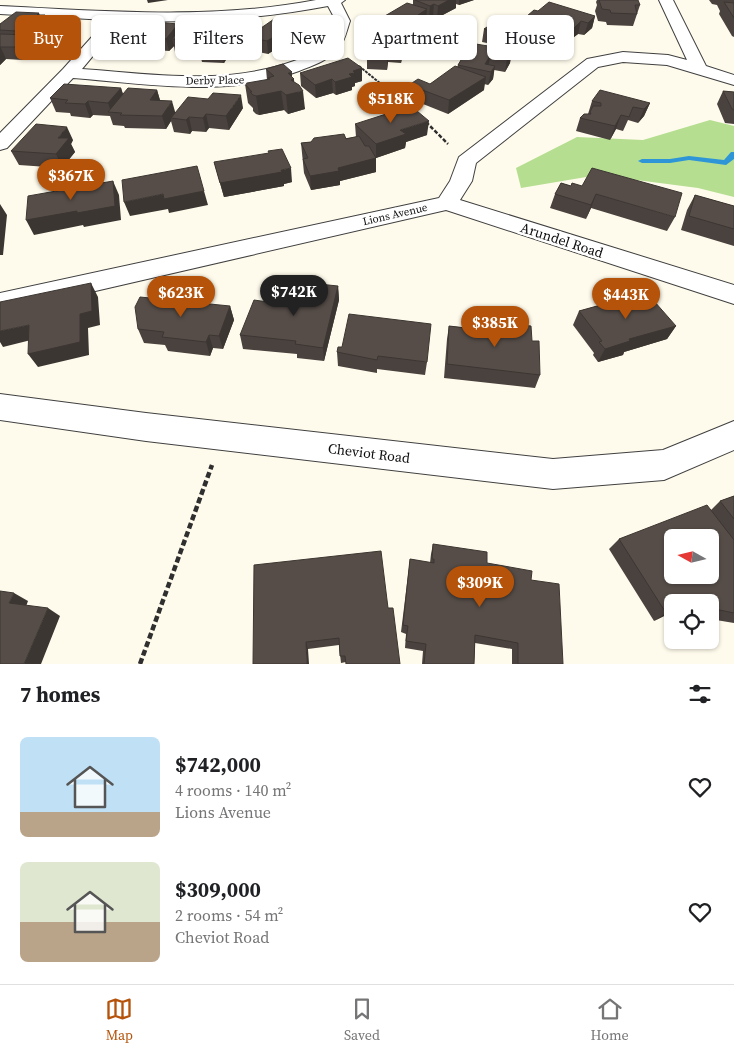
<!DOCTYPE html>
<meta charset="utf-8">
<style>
:root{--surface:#fff;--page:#f6f6f6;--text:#202124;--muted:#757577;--line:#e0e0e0;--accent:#b45309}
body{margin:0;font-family:"Source Serif 4",serif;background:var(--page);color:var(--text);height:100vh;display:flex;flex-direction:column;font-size:19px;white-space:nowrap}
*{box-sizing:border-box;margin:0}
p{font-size:16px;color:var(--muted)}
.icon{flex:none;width:28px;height:28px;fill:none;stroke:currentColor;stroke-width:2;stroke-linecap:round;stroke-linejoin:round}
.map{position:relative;height:664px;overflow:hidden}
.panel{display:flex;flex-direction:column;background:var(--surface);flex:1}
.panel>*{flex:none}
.banner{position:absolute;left:15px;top:15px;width:705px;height:45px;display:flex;gap:10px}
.needle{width:32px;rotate:278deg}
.buttons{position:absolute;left:664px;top:529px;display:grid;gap:10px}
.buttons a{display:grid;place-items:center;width:55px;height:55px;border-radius:8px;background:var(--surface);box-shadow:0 1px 4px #0004;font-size:25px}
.price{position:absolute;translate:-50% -42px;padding:0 11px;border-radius:18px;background:var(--accent);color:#fff;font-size:16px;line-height:32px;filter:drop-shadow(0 1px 2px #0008)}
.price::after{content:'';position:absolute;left:50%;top:30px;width:15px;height:11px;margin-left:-8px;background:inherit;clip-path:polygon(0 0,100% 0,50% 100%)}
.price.selected{background:#222;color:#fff}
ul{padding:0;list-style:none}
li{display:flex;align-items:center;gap:15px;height:125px;padding:0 20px}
li span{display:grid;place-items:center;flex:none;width:140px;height:100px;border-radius:8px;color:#555}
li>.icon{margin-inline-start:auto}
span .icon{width:60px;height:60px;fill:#fffc;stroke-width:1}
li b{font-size:21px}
h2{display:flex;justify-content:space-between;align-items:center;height:60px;padding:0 20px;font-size:21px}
.tag{padding:0 18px;border-radius:8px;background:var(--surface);box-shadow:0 1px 4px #0004;font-size:18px;line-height:45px}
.tag.selected{background:var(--accent);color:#fff}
.tab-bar{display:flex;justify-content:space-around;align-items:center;height:70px;border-top:1px solid var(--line);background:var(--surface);font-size:14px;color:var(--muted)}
.tab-bar a{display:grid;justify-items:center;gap:2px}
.tab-bar .selected{color:var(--accent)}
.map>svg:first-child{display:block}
.forest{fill:#b5de91}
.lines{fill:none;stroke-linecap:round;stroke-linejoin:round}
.stream{fill:#2e96d7;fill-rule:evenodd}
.minor-casing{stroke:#404040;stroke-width:2}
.path-far2{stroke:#2f2f2f;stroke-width:2;stroke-dasharray:3 1;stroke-linecap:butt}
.path-far1{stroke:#2f2f2f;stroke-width:2.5;stroke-dasharray:4 2;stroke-linecap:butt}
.path{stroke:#2f2f2f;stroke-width:4.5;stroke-dasharray:6 3;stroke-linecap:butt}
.minor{fill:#fff;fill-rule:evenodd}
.wall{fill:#4a423e}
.shaded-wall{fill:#3c3632}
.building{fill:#564d48;stroke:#3c3632;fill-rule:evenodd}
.labels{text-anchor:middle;stroke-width:5;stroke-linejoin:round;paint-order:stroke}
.far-street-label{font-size:11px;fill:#0d0d0d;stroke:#fff}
.street-label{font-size:14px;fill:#0d0d0d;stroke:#fff}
</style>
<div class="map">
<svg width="734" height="664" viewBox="0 0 734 664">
<rect width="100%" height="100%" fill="#fffbec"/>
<path class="forest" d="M710,120L734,126V197L698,188L598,175L521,188L516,168L577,137L643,140Z"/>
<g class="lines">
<path class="stream" d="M731,152H734V159L726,165L689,160L670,163H642L638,161L642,159H670L689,156L724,160Z"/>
<defs>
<path id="minor" d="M316,0H345L341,3L350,21C347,29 345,42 338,49C327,61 314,65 299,71C227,98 148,84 73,78L7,148L0,150V133L63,69L107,20L0,14V6C105,11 212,20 316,0ZM328,6L336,21C333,28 330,36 326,42C319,52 305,57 294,61C225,86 153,74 82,69L122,21C191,23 260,19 328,6Z
M659,0H673L706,66L734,75V85L667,65L623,62L598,67L476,163L472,181L460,200L734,285V304L446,210L0,313V293L439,198L450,181L459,157L587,59L623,52L668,55L687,60Z
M0,394L146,413L553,459L663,450L734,421V450L664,480L553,489L146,441L0,420Z"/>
</defs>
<use href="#minor" class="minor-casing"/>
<path class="path-far2" d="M359,66L409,107"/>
<path class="path-far1" d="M407,106L410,108
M426,122L448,144"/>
<path class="path" d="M140,664L212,465"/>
<use href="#minor" class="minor"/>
</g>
<path class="wall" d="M413,0H474L459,5L456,4V8L437,18L433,16L429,18L427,17L426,21L424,23L423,29L414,35L408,33H407L411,34L409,53H403L401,63L388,62L387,70L367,69V56L378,29V20L413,5Z
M597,0H627L640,5L633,26L607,25L606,22L598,21L595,11L597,5L596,2Z
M709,0H734V37L732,36L719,14L720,11L717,5L712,4Z
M538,11L595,16L592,28L584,35L578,34L570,40L544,33L542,41L519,57L511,55L510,63L505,72L494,70L493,79L488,85L484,84V90L448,114L408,98L409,85L430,84L457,67L458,65L462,58L463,51L487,46V43L482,42L484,29L493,24V21L525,22L527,16Z
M40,15H45L50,28L39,37H31L36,48L22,60L6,59L0,65V24Z
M298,22L299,34L268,54L250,50L248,37Z
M142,24H178L179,30L211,28V29L240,37L224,63L202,62L201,58L186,57L184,52H175L174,46L169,51L142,49L135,57L110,56L106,43Z
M362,68V81L355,83V86L352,87V90L336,95L333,93L316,98L301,86L300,73Z
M266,69L294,82L305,109L288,114L284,110L259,115L256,114L253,111V108L248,103L245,84L267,80Z
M121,88L123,94L157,90L160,100L175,113L243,108L229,130L209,128L206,132L192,131L190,134L174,132L171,121L166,129L125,128L124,126L113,125L110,116L93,115L90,118L71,116L70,113L56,112L50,98Z
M723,91L734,92V124L725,123L717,104Z
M592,101L650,103L644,116L638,123L628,120L623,131L616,129L610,140L576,131L580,118L588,114Z
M355,124L427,135L406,142L405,148L376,158V172L340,181V185L311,190L304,173L301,143L356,137Z
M73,140L71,144L75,152L62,168L19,165L11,151Z
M214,162L292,182L284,184V186L224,197Z
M561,183L675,217L667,231L591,208L586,219L550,208L555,194Z
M695,195L734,206V246L681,230L687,210Z
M338,286L339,300L324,361L297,358V354L243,349L240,335L303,299Z
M614,299H621L676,326L667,339L624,352L623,355L598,362L593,355L594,353L573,325L579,311L612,302Z
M230,306L234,320L223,349L213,348L210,356L168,351L165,345L144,343L138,329Z
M483,321L540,375L535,388L444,378L447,339L449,326L481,329Z
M342,347L427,362L425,375L377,369V373L338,366L337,352Z
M734,496V623L710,619V602H672V612L654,621L609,549L619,539L711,510L720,501Z
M433,544L531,580L563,664H512V649L475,643L474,664H422L423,651L405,648L406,634L401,632L410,559L430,563L431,554Z
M381,551L346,662L341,663L339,645L308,649L253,664Z"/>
<path class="shaded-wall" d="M147,0H168L148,3Z
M449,0H456V8L437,18L438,6Z
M459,0H474L459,5Z
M434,4L433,16L429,18L430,6Z
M427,9L426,21L424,23L423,29L414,35L415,22L418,15Z
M39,13L41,18L45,15L50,28L39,37L34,25L37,15Z
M595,16L592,28L584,35L588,23Z
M409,20L408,33L398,38V26Z
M581,21L578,34L570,40L574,28Z
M298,22L299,34L268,54L267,41Z
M25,24L36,48L22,60L16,47L21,43L16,31Z
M178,24L181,37L172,39L174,46L169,51L166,39Z
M238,25L240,37L224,63L221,51Z
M545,28L542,41L519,57L522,45Z
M139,36L142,49L135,57L131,44Z
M404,40L403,53L401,63V50Z
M0,46L6,59L0,65Z
M389,49L388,62L387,70V57Z
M512,50L510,63L505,72L507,59Z
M490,56L488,69L485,64Z
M495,66L493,79L488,85L491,72Z
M362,68V81L355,83V86L352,87V90L336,95L335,82L349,74L353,71Z
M292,72V79H294L295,93L303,91L305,109L288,114L286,95L288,73Z
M486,77L484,90L448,114L449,100Z
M332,79L333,93L316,98L315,85Z
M121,88L125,101L111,112L108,103Z
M157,90L161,104L150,100Z
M281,91L284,110L259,115L256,96Z
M241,95L243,108L229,130L226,116Z
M88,101L93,115L90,118L85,104Z
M172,101L176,115L171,118V121L166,129L162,116Z
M650,103L644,116L638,123L644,109Z
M206,114L209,128L206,132L203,118Z
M621,115L616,129L610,140L615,126Z
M189,117L192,131L190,134L186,120Z
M429,121L427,135L406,142L405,148L376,158V144L400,130Z
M67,127L73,140L71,144L75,152L62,168L56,154L58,138Z
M376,158V172L340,181V185L311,190L310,176L338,168Z
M291,168L292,182L284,184V186L224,197L220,183Z
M113,181L119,195L121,220L84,227L83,225L34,235L26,220Z
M204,191L208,205L169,213L168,209L130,216L124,202L163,194Z
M596,194L591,208L586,219L591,205Z
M0,204L7,215L3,255H0Z
M91,283L98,297L100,325L88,328L89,355L38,367L28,354L80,314Z
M338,286L339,300L324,361L323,348Z
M230,306L234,320L223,349L219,336Z
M29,325L39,338L3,347L0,342V331Z
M676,326L667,339L624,352L623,355L598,362L605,349L629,339Z
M209,335L213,348L210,356L206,342Z
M14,593L28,601L24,612L9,603Z
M48,608L60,616L41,664H24Z
M672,610V612L654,621L666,613Z
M306,642L308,649L309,664H307Z"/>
<path class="building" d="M415,0H449L438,6L434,4L430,6Z
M599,0H638L640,5H635L637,14L611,13L610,10L602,9Z
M549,2L595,16L588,23L581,21L574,28L527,16L534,10L538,11Z
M724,2L734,3V18Z
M407,3L427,9L418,15L424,17L415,22L409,20L398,26L378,20Z
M16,12L39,13L37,15H45L34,25L25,24L16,31L0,30V24Z
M277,17L298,22L267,41L248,37Z
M511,18L545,28L522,45L488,34L493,32L484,29L496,21H493L496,19L505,22Z
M145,21L178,24L166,39L139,36L131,44L106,43L126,23L142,24Z
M238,25L221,51L199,49L202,45L183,44L186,40L172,39L181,27L211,28L210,29L219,30L221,26Z
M395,28L394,30L411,34L410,41L404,40L401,50L389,49L387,57L367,56L374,29Z
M0,34L30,35L16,47H0Z
M470,43L512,50L507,59L490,56L485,64L495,66L491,72L458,65L466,52L463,51Z
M348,58L362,68L353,71L355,73L349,74L352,77L335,82L332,79L315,85L300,73Z
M283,64L292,72L288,73L294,79L291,80L299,85L303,91L286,95L281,91L256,96L253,95L250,92H252L245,84L247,83L270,79L268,78L274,76L266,69Z
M455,66L486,77L449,100L409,85L418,79L430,84Z
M64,84L121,88L108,103L88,101L85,104L65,103L68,100L50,98Z
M128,88L157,90L150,100L172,101L162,116L120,115L122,113L108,112Z
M600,90L650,103L644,109L633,107L629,117L621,115L615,126L580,118L584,114H591L590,112L593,106H601V103L592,101Z
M723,91L734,92V110L732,109Z
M213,93L241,95L226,116L206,114L203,118L189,117L186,120L171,118L188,97L208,99Z
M411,106L429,121L400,130L406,134L376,144L355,124Z
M36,124L67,127L58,138H69L56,154L11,151Z
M344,134L346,139L359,136L365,146H369L376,158L338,168L339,171L310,176L303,159L308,158L301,143L311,142L314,138Z
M282,149L291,168L281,170L282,172L220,183L214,162L269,153L268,151Z
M197,166L204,191L164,199L163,194L124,202L122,180Z
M592,168L682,193L675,217L596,194L591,205L555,194L561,183L571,186L572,183L582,186Z
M113,181L115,206L77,213V211L26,220L28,196Z
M695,195L734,206V229L689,216Z
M91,283L92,311L80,314V342L28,354L29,325L0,331V302Z
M309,283L338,286L323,348L295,344L296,341L240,335L254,300L268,302L270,296L303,299Z
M647,293L676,326L629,339L630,341L605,349L599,342L602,341L579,311L615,301L614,299L619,297L621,299Z
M140,297L230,306L219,336L209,335L206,342L162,337L164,332L138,329L135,307Z
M349,314L431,324L427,362L378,356L377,360L337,352L338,347H342Z
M483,321L531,326L532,341H539L540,375L447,364L449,326L483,330Z
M734,496V519L720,501Z
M707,505L734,540V613L710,608V602H702L699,598L689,602H672V610L666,613L619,539ZM672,538H710V575H672Z
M433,544L487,552V563L532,571L531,580L559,584L563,664H518V643L475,635L474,664H424L426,644L406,641L408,626L403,625L410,559L434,563V559H432Z
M381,551L388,608H393L400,664H346L345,656H340L339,638L306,642L307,664H253L254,565Z
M0,591L14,593L9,603L48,608L24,664H0Z"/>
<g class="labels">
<g class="far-street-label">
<text transform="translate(215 80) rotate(-1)" y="4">Derby Place</text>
<text transform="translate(395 214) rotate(-13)" y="4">Lions Avenue</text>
</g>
<g class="street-label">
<text transform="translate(562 240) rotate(18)" y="5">Arundel Road</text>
<text transform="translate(369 453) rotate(7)" y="5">Cheviot Road</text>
</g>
</g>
</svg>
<div class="buttons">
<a><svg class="needle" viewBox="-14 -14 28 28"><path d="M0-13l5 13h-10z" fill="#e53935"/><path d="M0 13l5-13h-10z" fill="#757577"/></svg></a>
<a><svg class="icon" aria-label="locate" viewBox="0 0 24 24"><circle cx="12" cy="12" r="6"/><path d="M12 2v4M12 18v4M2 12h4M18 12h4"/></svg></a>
</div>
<b class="price" style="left:391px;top:124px">$518K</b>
<b class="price" style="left:71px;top:201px">$367K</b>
<b class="price selected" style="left:294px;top:317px">$742K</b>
<b class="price" style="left:181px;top:318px">$623K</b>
<b class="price" style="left:626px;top:320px">$443K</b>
<b class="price" style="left:495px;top:348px">$385K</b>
<b class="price" style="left:480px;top:608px">$309K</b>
<div class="banner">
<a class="tag selected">Buy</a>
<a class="tag">Rent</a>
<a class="tag">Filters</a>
<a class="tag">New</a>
<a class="tag">Apartment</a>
<a class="tag">House</a>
</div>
</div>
<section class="panel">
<h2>7 homes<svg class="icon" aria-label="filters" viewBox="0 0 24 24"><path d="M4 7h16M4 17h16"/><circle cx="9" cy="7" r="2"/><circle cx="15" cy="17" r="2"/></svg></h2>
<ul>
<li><span style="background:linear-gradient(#bfe0f5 75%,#b9a48a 0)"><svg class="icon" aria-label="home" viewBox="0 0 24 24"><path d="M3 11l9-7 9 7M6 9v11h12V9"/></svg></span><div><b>$742,000</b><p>4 rooms · 140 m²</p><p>Lions Avenue</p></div><svg class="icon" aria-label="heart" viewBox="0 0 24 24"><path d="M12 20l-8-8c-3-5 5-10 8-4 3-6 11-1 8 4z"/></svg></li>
<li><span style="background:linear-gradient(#dfe7d0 60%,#b9a48a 0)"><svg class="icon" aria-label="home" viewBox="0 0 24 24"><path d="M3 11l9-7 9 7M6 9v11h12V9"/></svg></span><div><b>$309,000</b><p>2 rooms · 54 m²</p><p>Cheviot Road</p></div><svg class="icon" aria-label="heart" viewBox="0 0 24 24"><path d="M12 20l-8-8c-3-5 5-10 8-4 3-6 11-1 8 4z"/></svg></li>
</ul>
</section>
<nav class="tab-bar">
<a class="selected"><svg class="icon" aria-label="map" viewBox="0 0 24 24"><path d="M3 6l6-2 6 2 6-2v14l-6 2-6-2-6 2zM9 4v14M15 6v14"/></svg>Map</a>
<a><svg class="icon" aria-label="saved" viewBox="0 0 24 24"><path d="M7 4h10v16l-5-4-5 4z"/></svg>Saved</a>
<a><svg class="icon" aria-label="home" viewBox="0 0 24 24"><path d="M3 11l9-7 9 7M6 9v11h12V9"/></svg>Home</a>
</nav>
